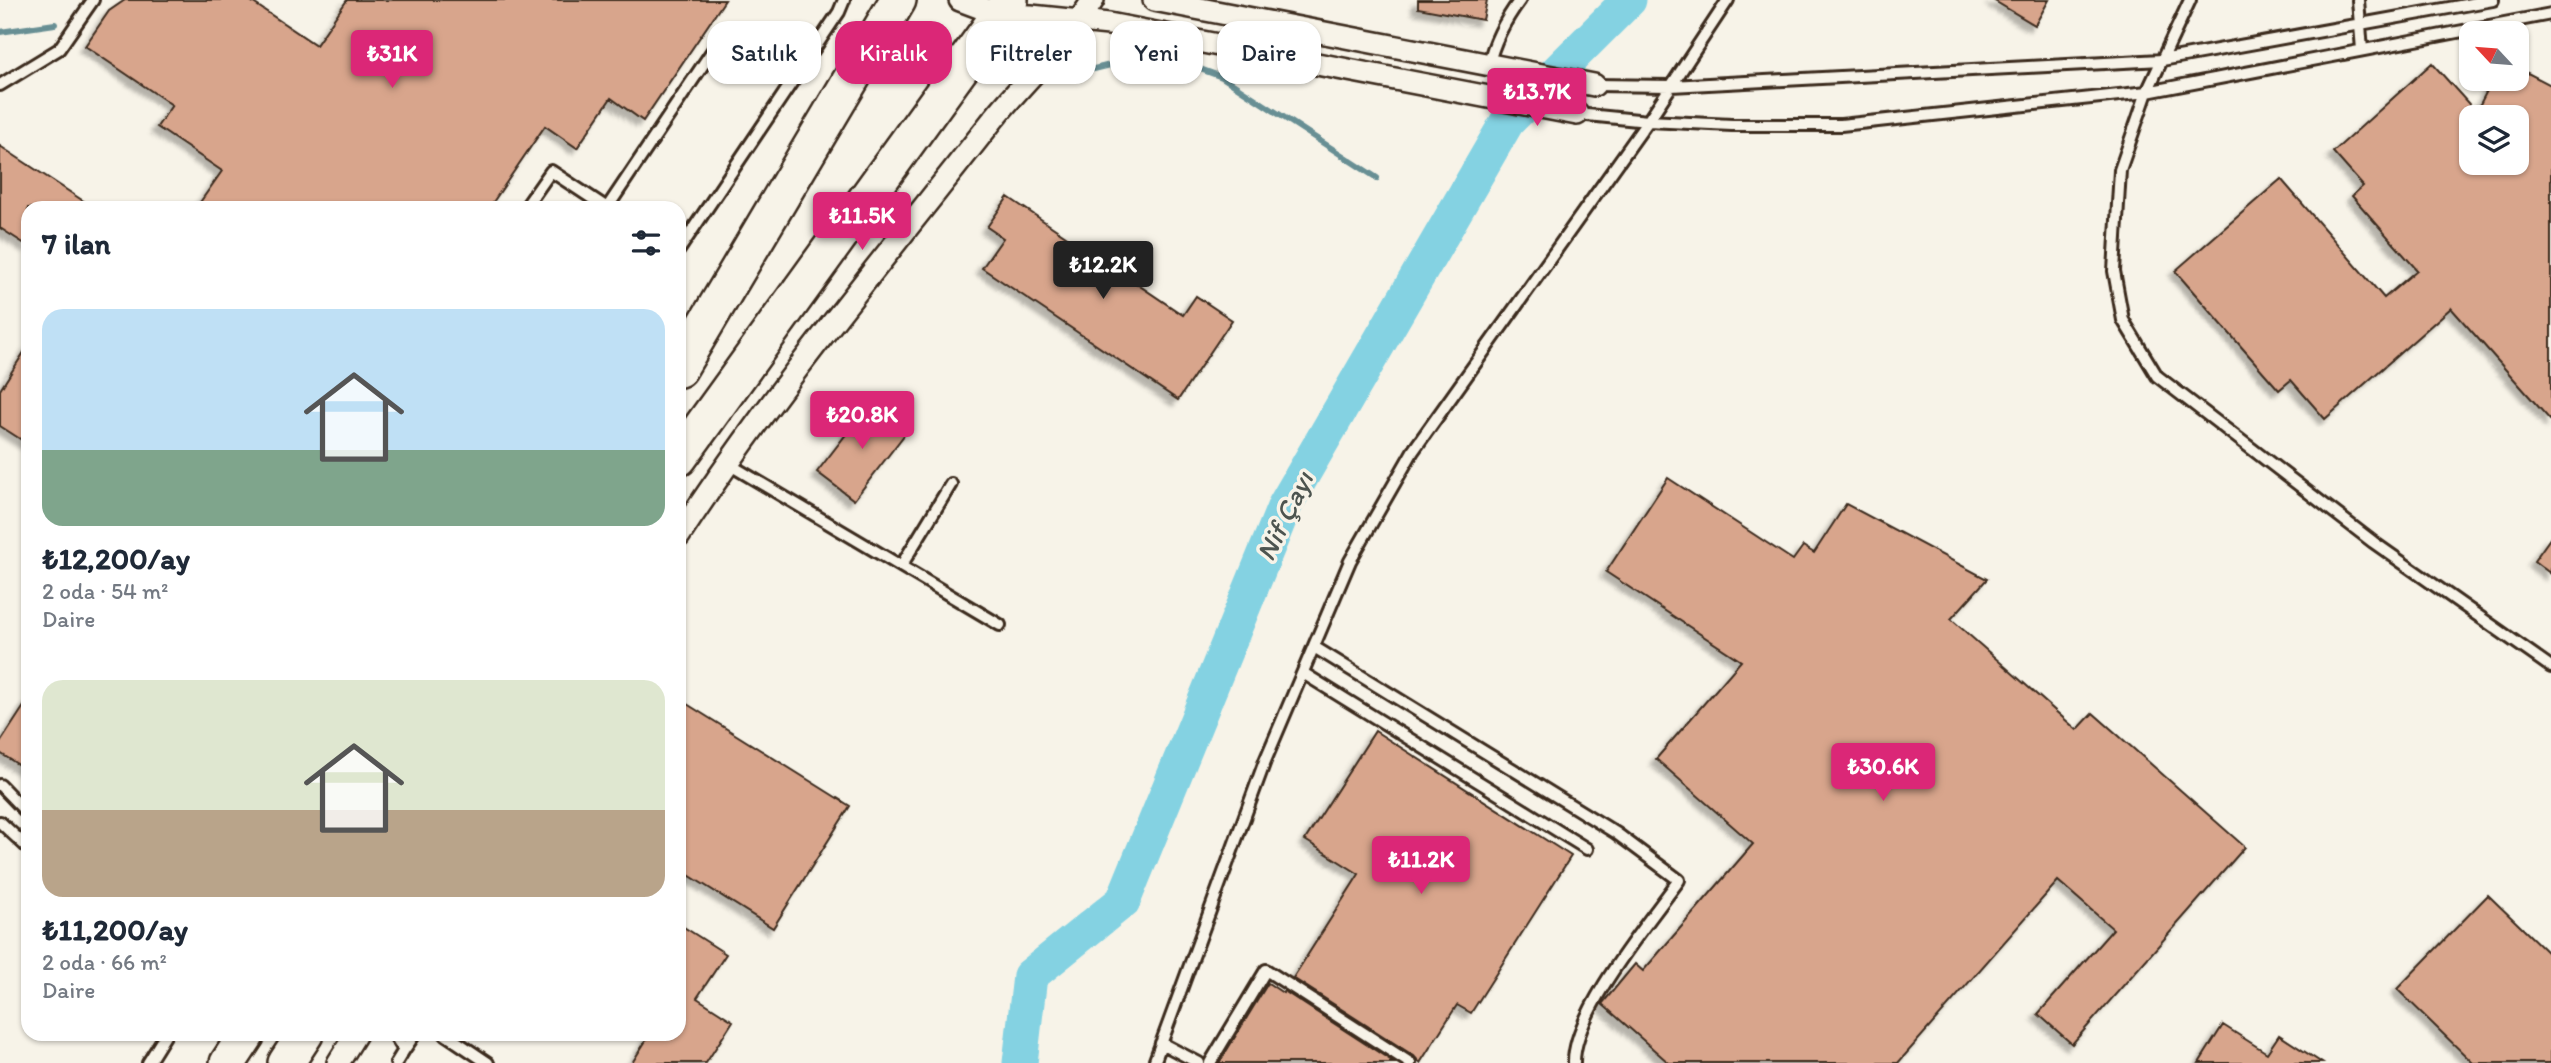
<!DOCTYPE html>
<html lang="tr">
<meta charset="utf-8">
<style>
:root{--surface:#fff;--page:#f2f2f3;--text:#1f2937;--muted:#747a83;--accent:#db2777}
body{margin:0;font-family:Itim,sans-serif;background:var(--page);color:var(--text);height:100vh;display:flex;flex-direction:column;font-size:26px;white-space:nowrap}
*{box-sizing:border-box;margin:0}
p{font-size:23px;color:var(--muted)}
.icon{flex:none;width:38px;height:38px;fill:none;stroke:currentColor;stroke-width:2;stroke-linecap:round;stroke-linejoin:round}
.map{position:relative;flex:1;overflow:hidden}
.panel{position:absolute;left:21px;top:201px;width:665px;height:840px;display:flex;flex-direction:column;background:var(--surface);border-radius:21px;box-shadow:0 2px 5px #0004}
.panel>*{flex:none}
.banner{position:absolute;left:707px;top:21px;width:665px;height:63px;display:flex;gap:14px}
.needle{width:46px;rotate:296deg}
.tools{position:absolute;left:2459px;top:21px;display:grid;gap:14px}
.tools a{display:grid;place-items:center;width:70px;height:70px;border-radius:14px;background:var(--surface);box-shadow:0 2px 5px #0004;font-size:35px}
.price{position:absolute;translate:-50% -60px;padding:0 16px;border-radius:7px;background:var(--accent);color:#fff;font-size:23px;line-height:46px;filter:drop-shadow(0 2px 4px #0008)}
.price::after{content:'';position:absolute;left:50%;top:42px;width:21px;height:16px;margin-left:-10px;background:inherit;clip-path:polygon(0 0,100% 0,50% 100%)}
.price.current{background:#222;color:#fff}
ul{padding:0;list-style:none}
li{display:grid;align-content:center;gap:14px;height:371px;padding:0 21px}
li span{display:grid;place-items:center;height:217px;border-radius:21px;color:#555}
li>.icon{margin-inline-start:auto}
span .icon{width:126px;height:126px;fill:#fffc;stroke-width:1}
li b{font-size:30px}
h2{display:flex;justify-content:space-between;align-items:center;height:84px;padding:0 21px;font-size:30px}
.tag{padding:0 24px;border-radius:21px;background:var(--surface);box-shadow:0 2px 5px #0004;font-size:24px;line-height:63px}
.tag.current{background:var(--accent);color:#fff}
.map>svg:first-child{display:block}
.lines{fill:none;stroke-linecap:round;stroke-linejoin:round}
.stream{stroke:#678f94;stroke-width:6}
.river{stroke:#84d2e2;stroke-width:35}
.building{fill:#d8a58c;stroke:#3b2a1e;stroke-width:2;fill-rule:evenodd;filter:url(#shadow)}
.service-casing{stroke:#3b2a1e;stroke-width:16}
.minor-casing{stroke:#3b2a1e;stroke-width:26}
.trunk-casing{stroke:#3b2a1e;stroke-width:40}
.service{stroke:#f7f3e8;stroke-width:10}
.minor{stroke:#f7f3e8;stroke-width:21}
.trunk{stroke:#f7f3e8;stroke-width:35}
.labels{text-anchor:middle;stroke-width:7;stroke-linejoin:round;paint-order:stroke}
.water-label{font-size:28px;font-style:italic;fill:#4d544f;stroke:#f7f3e8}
</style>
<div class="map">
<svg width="2551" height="1063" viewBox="0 0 2551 1063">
<defs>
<filter id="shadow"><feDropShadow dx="-5.5" dy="5.5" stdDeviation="2" flood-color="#0004"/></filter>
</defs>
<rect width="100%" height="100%" fill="#f7f3e8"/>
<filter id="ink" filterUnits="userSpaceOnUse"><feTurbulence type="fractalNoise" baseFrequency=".0143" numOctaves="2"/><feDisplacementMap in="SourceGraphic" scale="14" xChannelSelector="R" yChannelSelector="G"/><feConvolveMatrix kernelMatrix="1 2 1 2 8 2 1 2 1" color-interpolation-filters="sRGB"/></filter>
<g filter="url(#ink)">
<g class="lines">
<path class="stream" d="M0,32L55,24
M1094,69L1135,59L1192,66L1222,77L1377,178"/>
<path class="river" d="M1020,1063L1030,976L1123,901L1285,505L1507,122L1629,0"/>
</g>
<path class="building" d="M125,0H249L316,45L347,0H725L643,121L611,98L577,148L545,126L489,208H196L222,171L157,127L172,105L85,46L109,11Z
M1418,0H1487L1483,20L1418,8Z
M1993,0H2049L2035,25Z
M2432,63L2476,112L2493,79H2516V67L2551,85V421L2451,308L2325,419L2291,380L2279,390L2175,271L2281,179L2384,298L2417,270L2352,196L2363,186L2333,152ZM2471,117H2516V163H2471Z
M0,146L94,208H28V246L0,228Z
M1008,197L1183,315L1196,296L1232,320L1178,400L982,268L1003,238L987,227Z
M28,346V444L0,426V390Z
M871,402L908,430L854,500L817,472Z
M1668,478L1793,560L1803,546L1814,553L1846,504L1987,579L1951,619L2077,730L2093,713L2245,847L2072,1044L2038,1014L2113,929L2058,881L1898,1063H1669L1602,1004L1635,964L1643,971L1753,844L1656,759L1741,661L1606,572Z
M2551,537V574L2534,561Z
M679,699L850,806L773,928L679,869Z
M28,700V771L0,753V743Z
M1375,731L1571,856L1471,1013L1457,1005L1420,1063L1414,1056L1293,978L1359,874L1305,840Z
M2488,895L2551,956V1063H2473L2397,989Z
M679,924L726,954L697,998L733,1021L706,1063H632L650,1034H679Z
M1268,983L1283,993L1284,991L1395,1063H1219Z
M2223,1025L2267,1053L2279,1035L2322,1063H2199Z"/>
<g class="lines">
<defs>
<path id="service" d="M2190,0L2147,92L2120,170L2114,271L2123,320L2157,376L2373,542L2551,667
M2358,0L2362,50
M1488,66C1494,41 1505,20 1520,0
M0,85L59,49L93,0
M1594,85L1671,86L2162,60L2493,0
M1577,114L1648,121L1732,125H1841L2147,92L2551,14
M525,208L551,171L607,208
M607,208L725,32L795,77
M679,250L839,12L844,0
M727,463L1000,625
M901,566L951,484
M1314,647L1616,833L1679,880C1648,923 1573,1012 1574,1063
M1303,673L1587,849
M0,785L28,814
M0,822L28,848
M394,1034L404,1050L396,1063
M445,1034L488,1063
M1161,1043L1199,1063
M404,1050L415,1034
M148,1063L166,1034
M1154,1063L1265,761L1350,561L1413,451L1648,121L1728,0
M1210,1063L1266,970L1410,1063"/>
<path id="minor" d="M960,0L1000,15L1031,16L1109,24L1577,114
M1154,0L1594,85
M679,536C772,393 882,261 988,126C1021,83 1064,46 1093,0
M338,1063L356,1034"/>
<path id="trunk" d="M679,369L898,0
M679,458L1010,0
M228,1063L247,1034
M286,1063L305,1034"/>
</defs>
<use href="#service" class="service-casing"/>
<use href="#minor" class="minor-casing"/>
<use href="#trunk" class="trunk-casing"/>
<use href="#service" class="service"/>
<use href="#minor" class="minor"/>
<use href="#trunk" class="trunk"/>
</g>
</g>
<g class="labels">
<g class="water-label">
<text transform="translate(1284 516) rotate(-64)" y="10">Nif Çayı</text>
</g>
</g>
</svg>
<div class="tools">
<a><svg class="needle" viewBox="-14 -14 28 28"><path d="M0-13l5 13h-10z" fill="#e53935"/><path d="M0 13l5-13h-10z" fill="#747a83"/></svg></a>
<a><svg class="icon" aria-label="layers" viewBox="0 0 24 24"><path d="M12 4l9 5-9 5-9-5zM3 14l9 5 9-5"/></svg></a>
</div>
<b class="price" style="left:392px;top:90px">₺31K</b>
<b class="price" style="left:1537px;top:128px">₺13.7K</b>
<b class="price" style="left:862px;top:252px">₺11.5K</b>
<b class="price current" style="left:1103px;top:301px">₺12.2K</b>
<b class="price" style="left:862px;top:451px">₺20.8K</b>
<b class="price" style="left:1883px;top:803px">₺30.6K</b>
<b class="price" style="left:1421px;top:896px">₺11.2K</b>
<div class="banner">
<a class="tag">Satılık</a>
<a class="tag current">Kiralık</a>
<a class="tag">Filtreler</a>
<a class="tag">Yeni</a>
<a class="tag">Daire</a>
</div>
<section class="panel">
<h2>7 ilan<svg class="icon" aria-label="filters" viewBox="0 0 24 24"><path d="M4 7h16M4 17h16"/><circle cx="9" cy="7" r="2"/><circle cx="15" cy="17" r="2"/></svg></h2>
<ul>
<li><span style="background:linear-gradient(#bfe0f5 65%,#7fa58c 0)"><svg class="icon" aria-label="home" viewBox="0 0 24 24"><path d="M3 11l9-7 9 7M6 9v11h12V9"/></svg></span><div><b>₺12,200/ay</b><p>2 oda · 54 m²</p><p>Daire</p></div></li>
<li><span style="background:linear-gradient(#dfe7d0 60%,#b9a48a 0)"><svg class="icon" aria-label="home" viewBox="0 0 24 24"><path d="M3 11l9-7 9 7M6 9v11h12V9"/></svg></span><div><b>₺11,200/ay</b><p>2 oda · 66 m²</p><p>Daire</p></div></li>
</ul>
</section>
</div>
